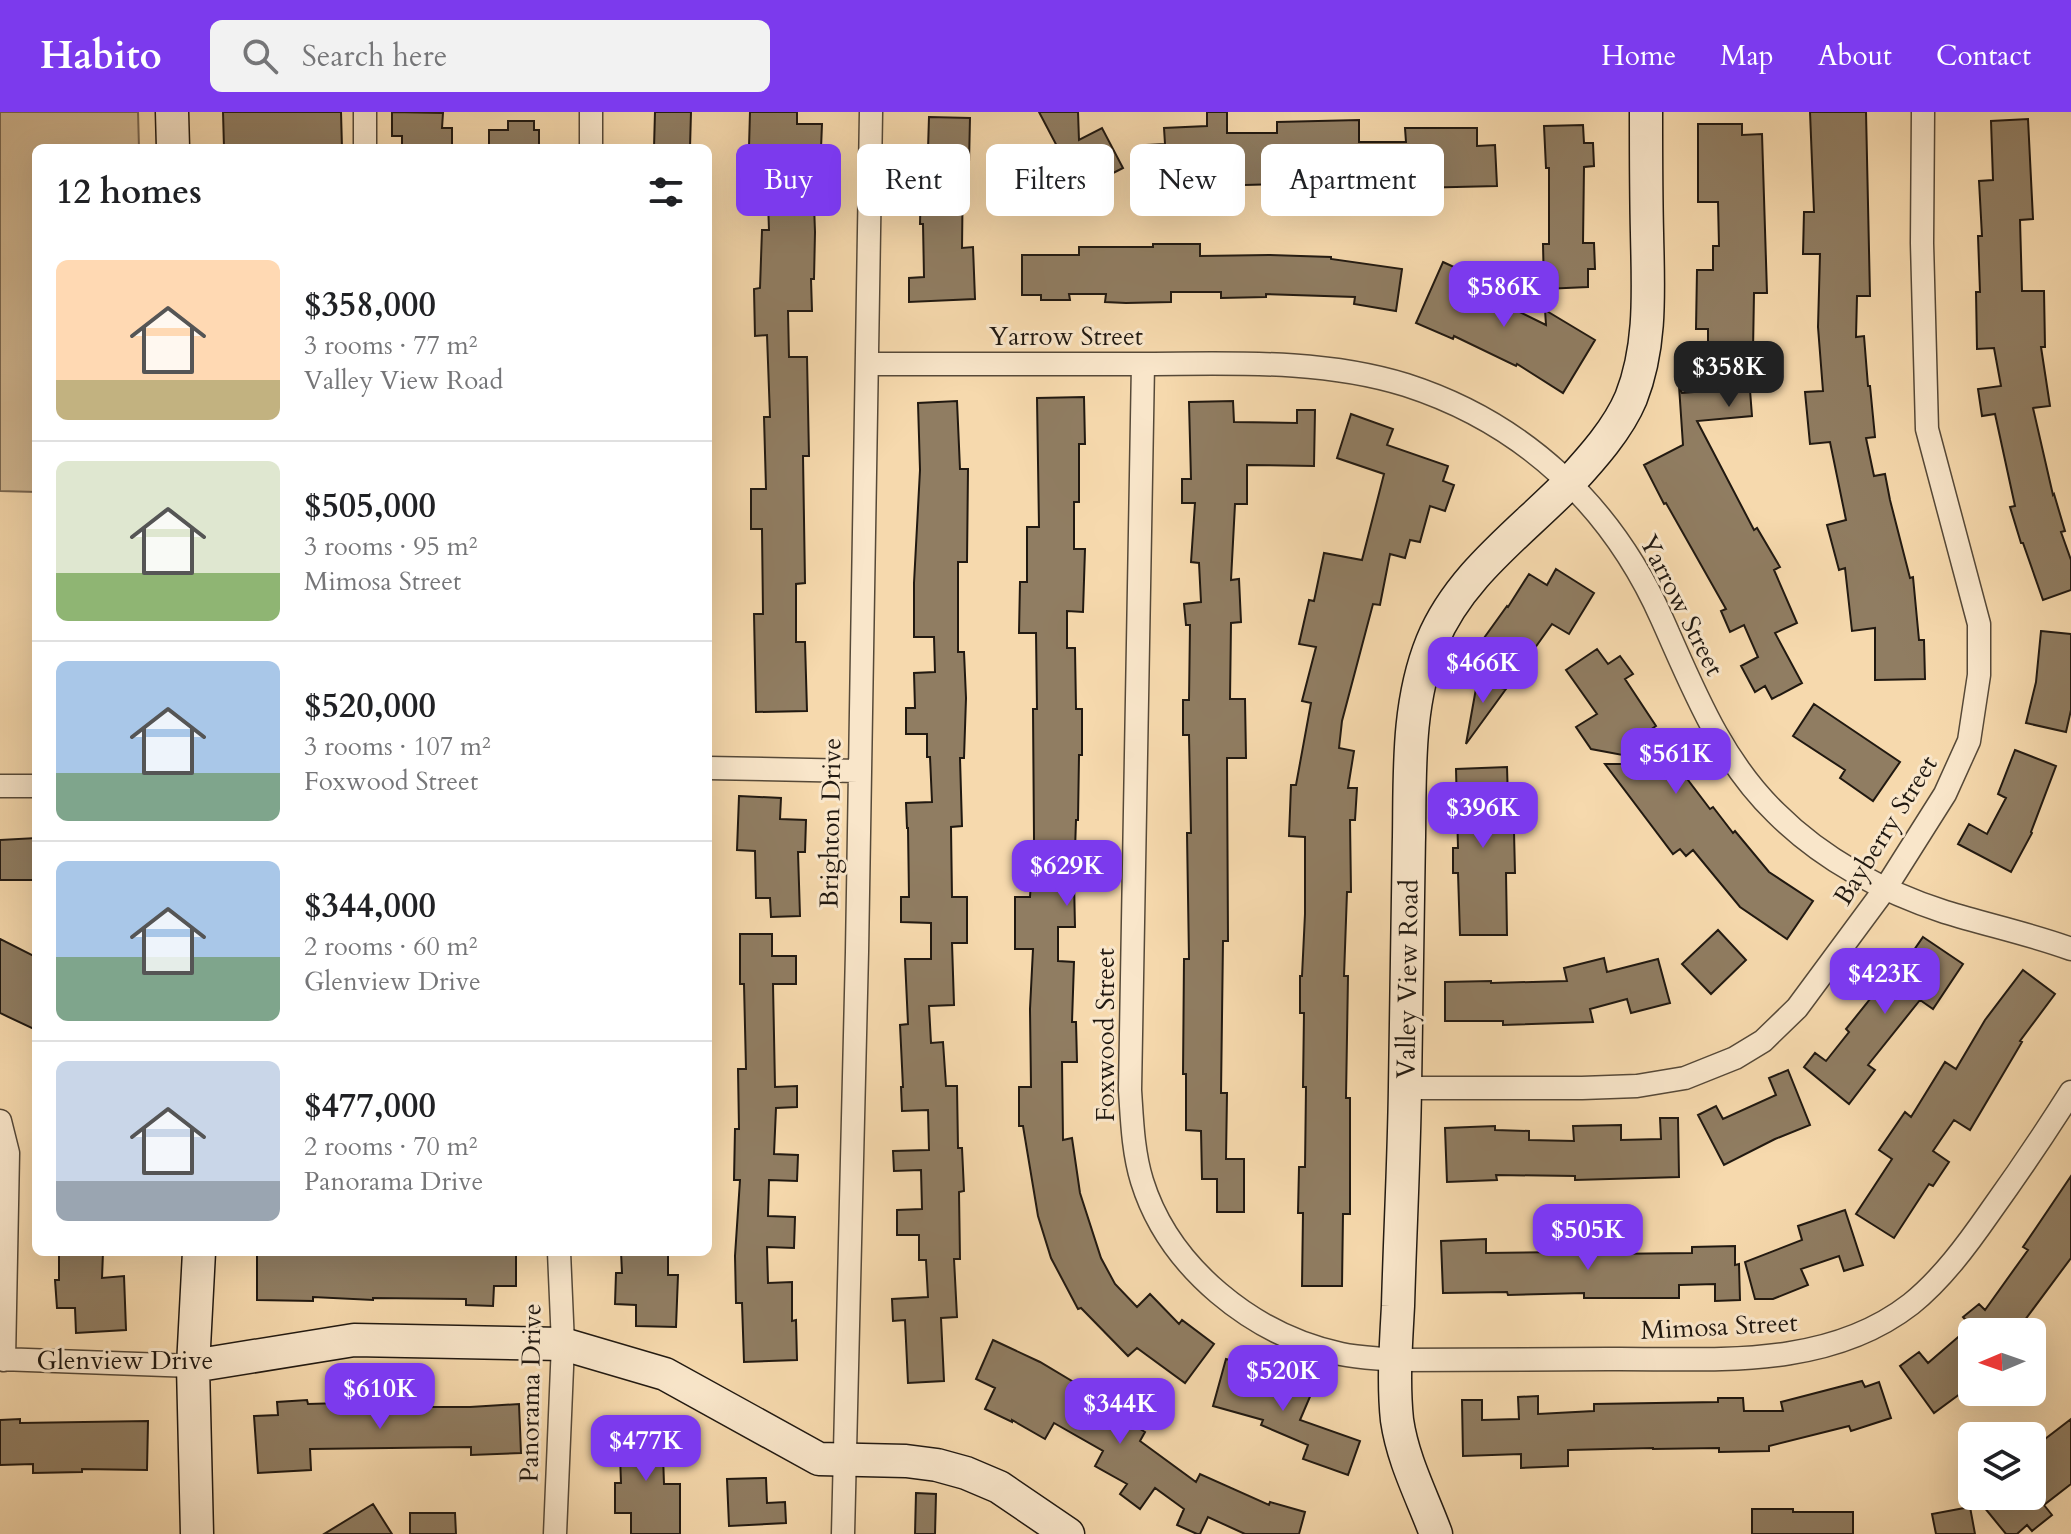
<!DOCTYPE html>
<meta charset="utf-8">
<style>
:root{--surface:#fff;--page:#f2f2f2;--text:#202124;--muted:#757577;--line:#e0e0e0;--accent:#7c3aed}
body{margin:0;font-family:Cardo,serif;background:var(--page);color:var(--text);height:100vh;display:flex;flex-direction:column;font-size:30px;white-space:nowrap}
*{box-sizing:border-box;margin:0}
p{font-size:26px;color:var(--muted)}
.icon{flex:none;width:44px;height:44px;fill:none;stroke:currentColor;stroke-width:2;stroke-linecap:round;stroke-linejoin:round}
.map{position:relative;flex:1;overflow:hidden}
.side{position:absolute;left:32px;top:32px;width:680px;height:1112px;display:flex;flex-direction:column;background:var(--surface);border-radius:12px;box-shadow:0 8px 32px #0002}
.side>*{flex:none}
.top-card{position:absolute;left:736px;top:32px;width:760px;height:72px;display:flex;gap:16px}
.needle{width:52px;rotate:268deg}
.tools{position:absolute;left:1958px;top:1206px;display:grid;gap:16px}
.tools a{display:grid;place-items:center;width:88px;height:88px;border-radius:12px;background:var(--surface);box-shadow:0 8px 32px #0002;font-size:40px}
.price{position:absolute;translate:-50% -68px;padding:0 18px;border-radius:16px;background:var(--accent);color:#fff;font-size:26px;line-height:52px;filter:drop-shadow(0 2px 4px #0008)}
.price::after{content:'';position:absolute;left:50%;top:48px;width:24px;height:18px;margin-left:-12px;background:inherit;clip-path:polygon(0 0,100% 0,50% 100%)}
.price.active{background:#222;color:#fff}
ul{padding:0;list-style:none}
li{display:flex;align-items:center;gap:24px;height:200px;padding:0 24px}
li+li{border-top:2px solid var(--line)}
li span{display:grid;place-items:center;flex:none;width:224px;height:160px;border-radius:12px;color:#555}
li>.icon{margin-inline-start:auto}
span .icon{width:96px;height:96px;fill:#fffc;stroke-width:1}
li b{font-size:34px}
h2{display:flex;justify-content:space-between;align-items:center;height:96px;padding:0 24px;font-size:34px}
.chip{padding:0 28px;border-radius:12px;background:var(--surface);box-shadow:0 8px 32px #0002;font-size:28px;line-height:72px}
.chip.active{background:var(--accent);color:#fff}
header{display:flex;align-items:center;gap:48px;box-sizing:border-box;height:112px;padding:0 40px;background:var(--accent);color:#fff}
header strong{font-size:38px}
nav{display:flex;gap:44px;margin-inline-start:auto;font-size:28px}
.search{width:560px;height:72px;background:var(--page);display:flex;align-items:center;gap:20px;box-sizing:border-box;padding:0 28px;border-radius:12px;color:var(--muted);font-size:30px}
.map>svg:first-child{display:block}
.green{fill:#d2b892;stroke:#7a6852;stroke-width:2}
.building{fill:#907d62;stroke:#211911;stroke-width:2}
.lines{fill:none;stroke-linecap:round;stroke-linejoin:round}
.street-casing{stroke:#564938;stroke-width:25}
.secondary-casing{stroke:#211911;stroke-width:35}
.street{stroke:#f9e6ca;stroke-width:22}
.secondary{stroke:#f9e6ca;stroke-width:32}
.labels{text-anchor:middle;stroke-width:6;stroke-linejoin:round;paint-order:stroke}
.street-label{font-size:26px;fill:#211911;stroke:#f9e6ca}
</style>
<header>
<strong>Habito</strong>
<div class="search"><svg class="icon" aria-label="search" viewBox="0 0 24 24"><circle cx="10" cy="10" r="6"/><path d="M15 15l6 6"/></svg>Search here</div>
<nav><a>Home</a><a>Map</a><a>About</a><a>Contact</a></nav>
</header>
<div class="map">
<svg width="2071" height="1422" viewBox="0 0 2071 1422">
<rect width="100%" height="100%" fill="#f6d9ad"/>
<filter id="stains"><feTurbulence type="fractalNoise" baseFrequency=".0025" numOctaves="4"/><feColorMatrix values="0 0 0 0 .2 0 0 0 0 .09 0 0 0 0 .02 0 0 0 .5 -.17"/></filter>
<radialGradient id="worn" r=".72"><stop offset=".6" stop-color="#630" stop-opacity="0"/><stop offset="1" stop-color="#630" stop-opacity=".3"/></radialGradient>
<path class="green" d="M0,0H138L139,36H36V380L0,379Z"/>
<path class="building" d="M223,0H341L342,36H224Z
M392,0L443,1L442,16H452V36H402V24H392Z
M655,0H691L690,36H654Z
M750,0H797V12H822L821,37H812L815,120L814,167H811L812,199H788L789,245H807L809,344H803L805,471L796,472V530H805L807,599L756,600L754,502H763L762,417H751V377H766L764,305H770L767,223L755,224L754,177L760,176L762,118H769L766,35H749Z
M1039,0H1078L1079,28L1102,16L1123,56L1080,78Z
M1207,0H1227V21H1277V10L1359,8V30H1406L1405,16H1477V34L1495,33L1497,74L1331,78V76L1278,77V72L1208,74V67L1148,69L1147,33L1165,32L1164,16L1207,14Z
M1810,0H1866L1870,184H1857L1856,225L1864,224L1868,274H1870L1875,325L1866,326L1874,364L1885,362L1890,388L1910,466L1913,465L1919,528H1924L1925,567L1875,568V516L1852,519L1845,456L1839,458L1827,413L1846,408L1830,330L1810,332L1805,280L1823,279L1818,215L1820,142H1803L1804,100H1814Z
M929,5L970,6L969,51L963,50L962,136L973,135L975,187L909,190V166L924,165L923,112H920L921,70H927Z
M2028,7L2033,107L2020,108L2022,179H2044L2045,235H2041L2050,294L2033,296L2053,383L2054,382L2065,419L2061,420L2071,448V478L2043,488L2023,431H2021L2010,395L2015,394L1995,302L1982,304L1978,277L2001,274L1994,236L1977,237L1976,180H1980L1978,124H1982L1979,69L1993,68L1991,9Z
M508,9H534V18H539V36H489V18H508Z
M1698,12H1742V23L1762,22L1767,181H1754L1753,239H1747L1752,304L1697,309L1754,418L1757,416L1780,455L1774,458L1797,511L1775,521L1802,571L1772,587L1765,574L1755,580L1741,554L1758,545L1744,513L1730,520L1721,499L1726,497L1666,391L1664,392L1644,353L1683,333L1679,274L1682,281L1693,280L1691,259L1708,258V217H1696L1697,158H1713V134H1719L1718,90H1698Z
M1583,13L1584,31H1593L1594,54L1584,55L1583,131H1594L1595,157H1588V175L1544,177L1543,132H1549V56H1546L1544,14Z
M1153,132H1200V144L1269,143L1331,145V147L1402,157L1396,199L1354,192L1355,185L1266,182V185L1221,186V180H1171V190L1126,191L1105,190L1106,182H1069L1070,188H1041V183H1022V143H1079V135H1153Z
M1443,150L1480,167L1475,178L1546,213L1545,198L1595,228L1563,281L1517,252L1516,254L1454,224L1453,227L1416,211Z
M1084,285L1085,332H1079V390H1074V437H1085L1083,500L1067,499V536H1075L1076,597H1082V643H1079L1078,708H1076L1074,769L1075,815H1058V849L1074,850L1072,910H1076L1077,950H1062L1063,1028L1072,1026L1080,1081L1101,1146L1115,1172L1137,1195L1150,1182L1179,1212L1182,1208L1214,1232L1185,1271L1137,1236L1128,1244L1081,1196L1078,1197L1051,1146L1038,1104L1023,1014H1019V975H1031L1030,897L1033,837H1015V785H1030L1034,727L1033,597H1037L1036,521H1019L1020,470H1027V415H1039L1037,286Z
M957,289L960,357H968L967,450H958V540H964L966,586L964,646H960L962,714L951,715L952,785H967V831H952L954,893L929,894L931,931L943,930L946,974H957L958,1036H962L964,1079L959,1080L960,1147H954L957,1205L941,1206L944,1269L908,1271L905,1208L893,1209L892,1187L928,1185L926,1148H919V1123H897V1098L922,1097L921,1058L894,1059L893,1039L929,1038L928,998L902,999L901,975H903L900,913L908,912L905,847H931V811L901,810V785H909L908,716H907L906,691L932,690L930,645H927V622H906V596H915L914,561L935,560L934,525H914V471L920,358L918,291Z
M1233,289L1234,310L1297,311V298H1315L1314,354L1247,353V392H1235L1231,468L1239,467L1241,510L1231,511L1230,587H1245L1246,646H1227L1228,829H1223L1221,981H1227L1226,1047H1244V1100H1217V1067H1202L1201,1019L1186,1018V962H1183L1184,847H1189L1187,721H1191L1189,623H1183V588H1189L1190,513H1186L1184,492L1201,490L1199,451L1191,450L1195,391H1182V367H1191L1189,290Z
M1351,302L1393,317L1387,333L1448,354L1443,369L1454,373L1445,399L1430,394L1420,430L1410,428L1405,446L1390,442L1380,493L1373,492L1342,609L1339,636L1354,639L1348,676H1357L1355,708H1350L1351,780H1347L1344,864H1348L1346,986H1350V1102H1343L1342,1174H1302L1303,1101H1298L1299,1055H1305L1306,975H1303L1304,901H1300V864H1302L1305,802V725L1289,724L1291,673H1296L1311,591L1302,589L1316,535L1299,532L1309,488L1314,489L1324,441L1362,448L1384,362L1337,346Z
M1556,457L1594,481L1569,522L1552,512L1522,554L1484,526L1507,494L1508,495L1529,462L1547,473Z
M2041,519L2071,522V598L2066,620L2026,611L2036,570Z
M1597,537L1608,552L1620,544L1633,562L1625,567L1656,614L1650,618L1710,697L1713,695L1733,721L1735,719L1769,760L1813,789L1787,827L1740,795L1693,738L1686,744L1680,737L1673,742L1605,652H1622L1623,643L1591,637L1576,615L1597,602L1566,558Z
M1477,571L1506,577L1466,632Z
M1814,592L1900,650L1873,689L1840,666L1845,658L1793,624Z
M2015,638L2056,654L2031,720L2032,721L2011,760L1958,732L1969,712L1987,722L2006,686L1998,682Z
M1507,655L1509,720H1514L1515,761H1506L1507,823H1460L1458,761H1453V736H1458L1456,657Z
M739,684L781,686L780,707L806,708L805,740H798L800,804L771,805L770,786H756L755,739L737,738Z
M36,726V768H0V728Z
M1718,818L1746,848L1711,882L1682,852Z
M740,822H772V844H796V872H773L775,975L797,974V995L776,996L774,1042L798,1043L797,1069L769,1068L768,1104L795,1105L794,1136L767,1135L768,1171L792,1170V1209L796,1208L797,1248L744,1250L742,1191H736L735,1144L740,1068H734L735,1017H739L738,957H746L744,872H740Z
M1923,825L1963,852L1933,897L1920,888L1868,953L1875,958L1849,992L1804,955L1815,941L1826,949L1849,920L1846,917L1887,866L1879,860L1893,838L1907,848Z
M0,827L36,845V918L0,901Z
M1604,846L1607,860L1658,847L1670,891L1631,901L1627,887L1590,897L1593,910L1503,913V909H1445V870L1491,869V871L1567,869L1564,856Z
M2023,858L2055,882L2020,929L2022,930L1970,1018L1954,1008L1933,1039L1949,1050L1933,1074L1929,1072L1894,1126L1856,1102L1892,1047L1879,1038L1905,1000L1911,1005L1945,950L1956,957L1985,908Z
M1788,958L1810,1013L1775,1027L1724,1053L1698,1003L1716,994L1723,1007L1776,983L1769,966Z
M1660,1006H1678L1679,1065L1575,1068V1064L1496,1063L1497,1068L1447,1070L1445,1016L1495,1014V1018L1529,1019V1028L1574,1029L1573,1014L1621,1013V1028L1661,1027Z
M2071,1064V1146L2016,1220H1972V1273L1934,1301L1900,1254L1919,1240L1928,1251L1971,1214L1963,1205L1979,1192L1985,1198L2028,1138L2023,1135Z
M1845,1098L1863,1153L1844,1159L1839,1144L1801,1157L1808,1173L1773,1187H1755L1745,1150L1802,1128L1798,1114Z
M1486,1127V1141L1565,1140V1131H1604V1142L1692,1141V1135L1735,1134V1153L1739,1152L1740,1188L1715,1189V1172L1679,1173V1186H1584V1181L1508,1183L1507,1180L1443,1181L1441,1129Z
M59,1140H103L102,1166L124,1164L126,1218L76,1221L75,1196H57L55,1168H59Z
M257,1140H516V1174H494L493,1194L466,1193V1187L373,1186V1188L313,1185V1189L257,1188Z
M621,1140H668V1163H678L676,1215L636,1214V1193L615,1192L616,1161H622Z
M993,1228L1040,1250L1092,1281L1089,1286L1145,1320L1140,1329L1196,1370L1200,1362L1269,1393L1270,1390L1305,1400L1299,1422H1245L1208,1405L1200,1422H1197L1177,1413L1184,1397L1155,1376L1140,1397L1120,1382L1127,1372L1095,1354L1103,1339L1054,1311L1045,1327L1012,1308V1310L985,1297L995,1276L976,1267Z
M1226,1247L1254,1255L1312,1280L1300,1308L1360,1329L1348,1363L1303,1347L1308,1333L1261,1313L1263,1308L1213,1294Z
M1862,1269L1865,1275L1879,1270L1891,1306L1851,1319L1849,1314L1769,1334V1339L1719,1340V1336L1653,1337V1336L1568,1338V1354L1521,1356V1342L1463,1344L1462,1288H1482V1308L1519,1307L1518,1285L1538,1284V1302L1594,1299V1292L1718,1290V1286H1743L1744,1299H1783L1781,1290Z
M307,1288L308,1292L376,1290L377,1295H470L519,1292L521,1341L471,1343V1335L310,1337L311,1358L258,1361L254,1304L278,1303L277,1290Z
M20,1307V1311L148,1309L147,1358L82,1357V1360L33,1361V1352L0,1353V1308Z
M2071,1307V1372L2044,1393L2052,1403L2032,1419L2027,1413L2017,1422H2006L1984,1395L1996,1384H2032V1337Z
M662,1314L664,1372H680V1422H631V1401H615V1371H621L619,1315Z
M766,1366L767,1391L785,1390L786,1411L729,1414L727,1367Z
M916,1381L936,1382L935,1422H915Z
M373,1392L392,1422H324Z
M1970,1395L1975,1422H1936L1932,1402Z
M1752,1397H1793V1400H1853V1422H1752Z
M410,1401H455L456,1422H410Z"/>
<g class="lines">
<defs>
<path id="street" d="M365,0V36
M591,36V0
M867,252C957,252 1047,252 1137,252C1227,252 1319,246 1406,273C1524,311 1612,394 1662,507C1693,576 1720,647 1776,701C1822,747 1883,780 1945,800C1987,813 2030,822 2071,837
M1143,252L1130,978C1132,1008 1133,1040 1142,1069C1169,1156 1253,1223 1341,1242C1359,1246 1378,1246 1396,1248C1466,1248 1537,1247 1608,1247C1710,1246 1825,1259 1911,1192C1942,1167 1967,1133 1990,1100C2018,1061 2045,1021 2071,980
M708,656L858,659
M0,674H36
M1405,976H1582L1637,974L1685,966L1735,946L1763,929L1797,896L1885,777L1945,682L1969,629L1979,563V512L1927,317L1922,131L1923,0
M0,1009L8,1041L4,1248
M0,1247L193,1254
M555,1422L563,1232L559,1140
M843,1422L857,840L871,0"/>
<path id="secondary" d="M172,0L173,36
M193,1254L354,1228L563,1232L665,1262L819,1347L906,1349L937,1353L966,1361L999,1375L1068,1422
M197,1422L193,1254L199,1140
M1436,1422C1422,1384 1403,1349 1397,1308C1393,1270 1396,1231 1398,1194C1400,1121 1404,1048 1405,975C1406,891 1407,808 1409,725C1410,660 1407,592 1432,530C1459,464 1520,421 1569,371C1592,346 1618,317 1631,286C1652,233 1648,176 1647,121C1646,81 1646,40 1646,0"/>
</defs>
<use href="#street" class="street-casing"/>
<use href="#secondary" class="secondary-casing"/>
<use href="#street" class="street"/>
<use href="#secondary" class="secondary"/>
</g>
<g class="labels">
<g class="street-label">
<text x="1066" y="233">Yarrow Street</text>
<text transform="translate(1682 493) rotate(63)" y="9">Yarrow Street</text>
<text transform="translate(830 711) rotate(-89)" y="9">Brighton Drive</text>
<text transform="translate(1885 718) rotate(-58)" y="9">Bayberry Street</text>
<text transform="translate(1407 867) rotate(-89)" y="9">Valley View Road</text>
<text transform="translate(1105 923) rotate(-90)" y="9">Foxwood Street</text>
<text transform="translate(1719 1214) rotate(-3)" y="9">Mimosa Street</text>
<text x="125" y="1257">Glenview Drive</text>
<text transform="translate(530 1281) rotate(-89)" y="9">Panorama Drive</text>
</g>
</g>
<rect width="100%" height="100%" filter="url(#stains)"/>
<rect width="100%" height="100%" fill="url(#worn)"/>
</svg>
<div class="tools">
<a><svg class="needle" viewBox="-14 -14 28 28"><path d="M0-13l5 13h-10z" fill="#e53935"/><path d="M0 13l5-13h-10z" fill="#757577"/></svg></a>
<a><svg class="icon" aria-label="layers" viewBox="0 0 24 24"><path d="M12 4l9 5-9 5-9-5zM3 14l9 5 9-5"/></svg></a>
</div>
<b class="price" style="left:1504px;top:217px">$586K</b>
<b class="price active" style="left:1729px;top:297px">$358K</b>
<b class="price" style="left:1483px;top:593px">$466K</b>
<b class="price" style="left:1676px;top:684px">$561K</b>
<b class="price" style="left:1483px;top:738px">$396K</b>
<b class="price" style="left:1067px;top:796px">$629K</b>
<b class="price" style="left:1885px;top:904px">$423K</b>
<b class="price" style="left:1588px;top:1160px">$505K</b>
<b class="price" style="left:1283px;top:1301px">$520K</b>
<b class="price" style="left:380px;top:1319px">$610K</b>
<b class="price" style="left:1120px;top:1334px">$344K</b>
<b class="price" style="left:646px;top:1371px">$477K</b>
<div class="top-card">
<a class="chip active">Buy</a>
<a class="chip">Rent</a>
<a class="chip">Filters</a>
<a class="chip">New</a>
<a class="chip">Apartment</a>
</div>
<section class="side">
<h2>12 homes<svg class="icon" aria-label="filters" viewBox="0 0 24 24"><path d="M4 7h16M4 17h16"/><circle cx="9" cy="7" r="2"/><circle cx="15" cy="17" r="2"/></svg></h2>
<ul>
<li><span style="background:linear-gradient(#ffd9b3 75%,#c2b280 0)"><svg class="icon" aria-label="home" viewBox="0 0 24 24"><path d="M3 11l9-7 9 7M6 9v11h12V9"/></svg></span><div><b>$358,000</b><p>3 rooms · 77 m²</p><p>Valley View Road</p></div></li>
<li><span style="background:linear-gradient(#dfe7d0 70%,#8fb573 0)"><svg class="icon" aria-label="home" viewBox="0 0 24 24"><path d="M3 11l9-7 9 7M6 9v11h12V9"/></svg></span><div><b>$505,000</b><p>3 rooms · 95 m²</p><p>Mimosa Street</p></div></li>
<li><span style="background:linear-gradient(#a9c7e8 70%,#7fa58c 0)"><svg class="icon" aria-label="home" viewBox="0 0 24 24"><path d="M3 11l9-7 9 7M6 9v11h12V9"/></svg></span><div><b>$520,000</b><p>3 rooms · 107 m²</p><p>Foxwood Street</p></div></li>
<li><span style="background:linear-gradient(#a9c7e8 60%,#7fa58c 0)"><svg class="icon" aria-label="home" viewBox="0 0 24 24"><path d="M3 11l9-7 9 7M6 9v11h12V9"/></svg></span><div><b>$344,000</b><p>2 rooms · 60 m²</p><p>Glenview Drive</p></div></li>
<li><span style="background:linear-gradient(#c9d6e8 75%,#9aa5b1 0)"><svg class="icon" aria-label="home" viewBox="0 0 24 24"><path d="M3 11l9-7 9 7M6 9v11h12V9"/></svg></span><div><b>$477,000</b><p>2 rooms · 70 m²</p><p>Panorama Drive</p></div></li>
</ul>
</section>
</div>
